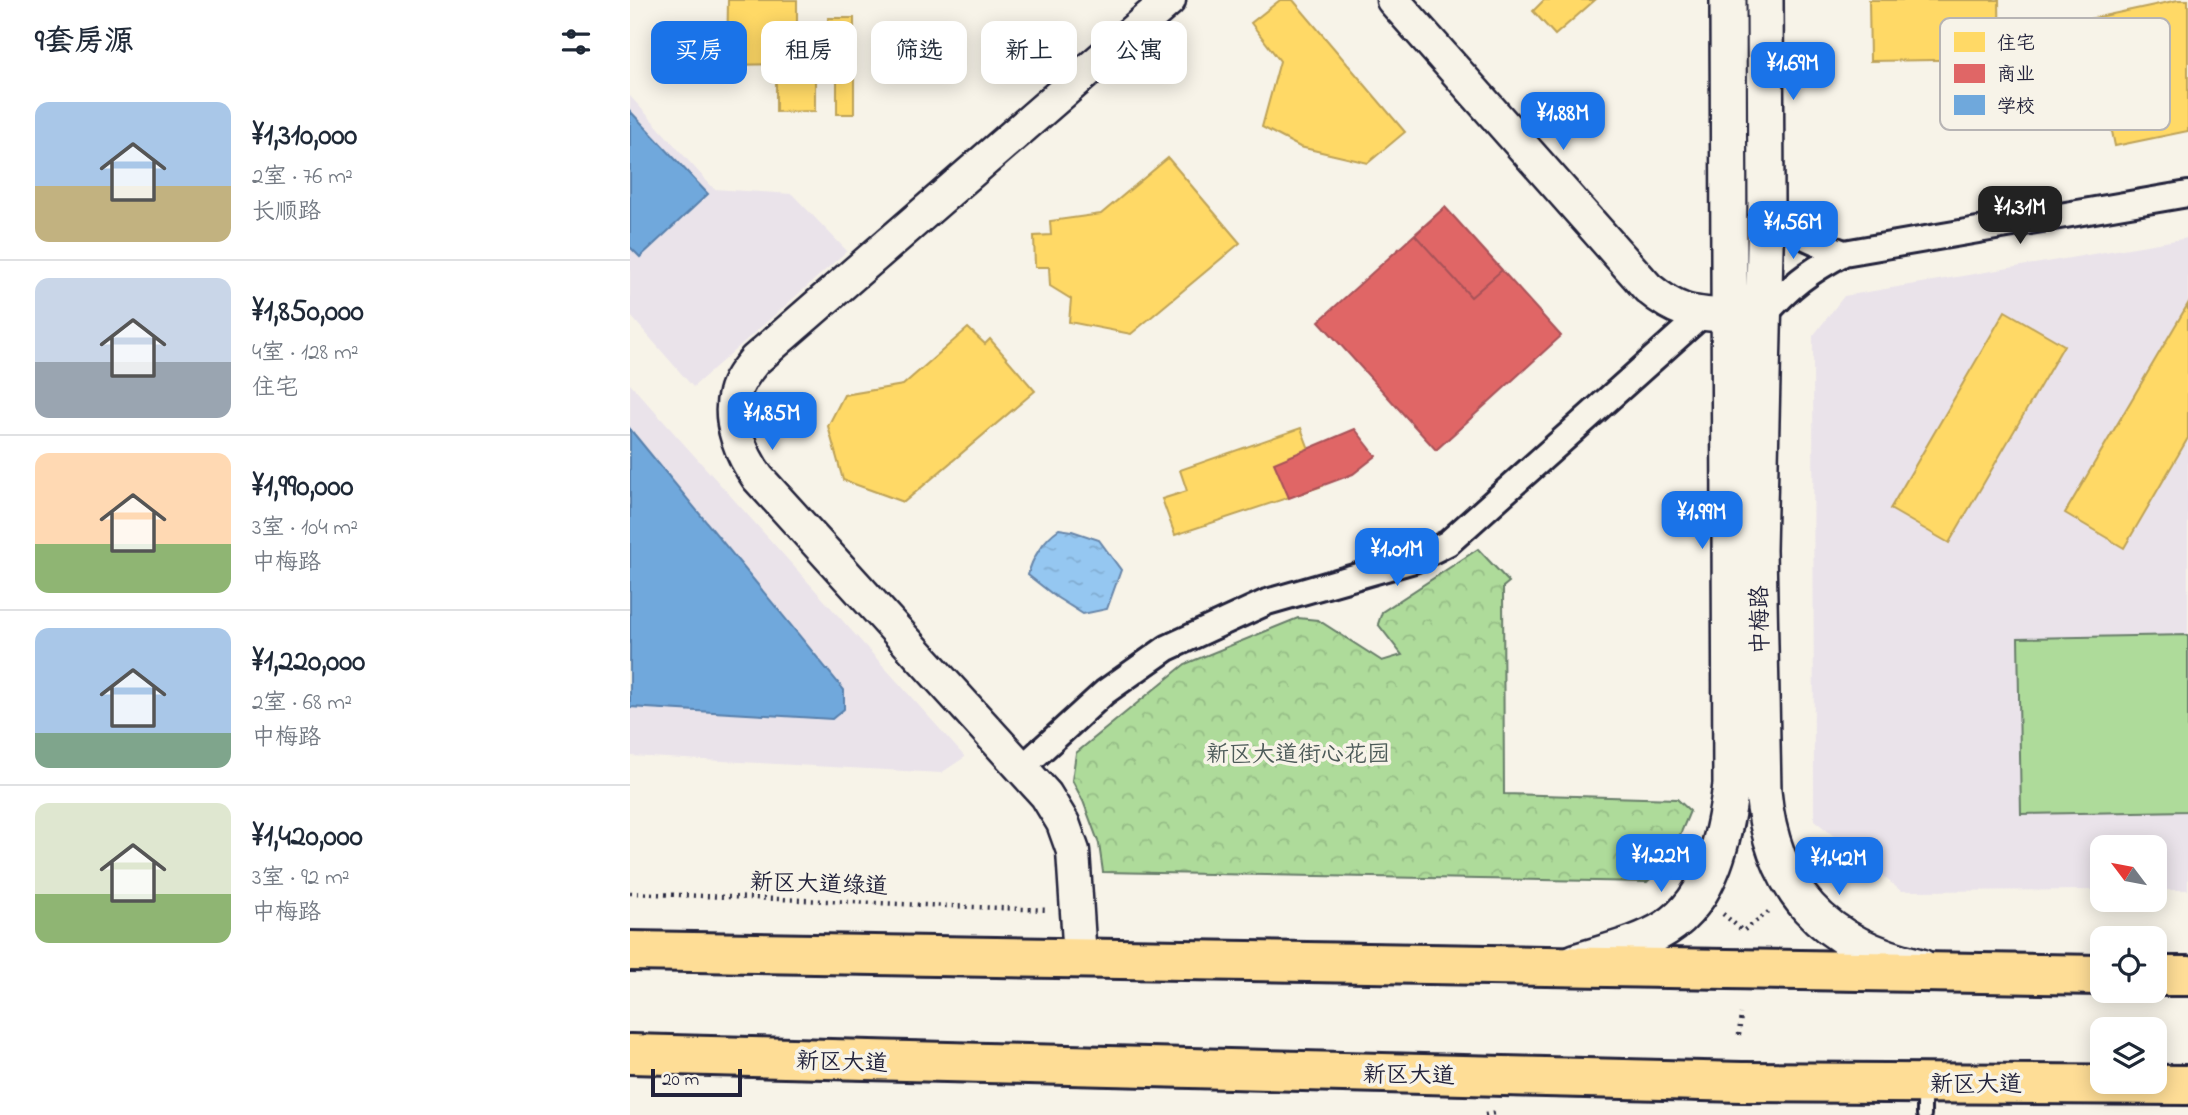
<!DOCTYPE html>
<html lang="zh">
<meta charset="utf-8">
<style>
:root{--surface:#fff;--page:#f2f2f3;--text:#1f2937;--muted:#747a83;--line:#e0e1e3;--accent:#1a73e8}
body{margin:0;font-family:"Indie Flower","LXGW WenKai TC",sans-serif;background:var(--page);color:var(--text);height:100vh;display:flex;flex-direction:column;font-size:26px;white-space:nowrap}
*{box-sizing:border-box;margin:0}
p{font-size:23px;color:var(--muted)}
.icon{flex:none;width:38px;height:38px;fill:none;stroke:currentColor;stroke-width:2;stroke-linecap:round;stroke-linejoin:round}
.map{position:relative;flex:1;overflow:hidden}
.details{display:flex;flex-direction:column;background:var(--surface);width:630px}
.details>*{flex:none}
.top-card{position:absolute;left:21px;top:21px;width:665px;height:63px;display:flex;gap:14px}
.needle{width:46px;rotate:302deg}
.buttons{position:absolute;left:1460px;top:835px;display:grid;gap:14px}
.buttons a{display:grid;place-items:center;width:77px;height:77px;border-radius:14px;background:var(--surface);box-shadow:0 4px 18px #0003;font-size:35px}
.scale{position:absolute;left:21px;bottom:18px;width:91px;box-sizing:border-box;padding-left:7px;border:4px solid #22223b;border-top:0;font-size:19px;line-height:24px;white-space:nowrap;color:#22223b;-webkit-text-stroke:5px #f7f3e8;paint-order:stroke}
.price{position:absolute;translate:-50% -60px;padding:0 16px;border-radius:14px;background:var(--accent);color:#fff;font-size:23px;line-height:46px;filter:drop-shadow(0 2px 4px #0008)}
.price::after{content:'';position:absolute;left:50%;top:42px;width:21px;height:16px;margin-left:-10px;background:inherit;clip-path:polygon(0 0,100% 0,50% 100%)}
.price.selected{background:#222;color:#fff}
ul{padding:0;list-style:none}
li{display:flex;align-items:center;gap:21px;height:175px;padding:0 35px}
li+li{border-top:2px solid var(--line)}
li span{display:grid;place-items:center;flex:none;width:196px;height:140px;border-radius:14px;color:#555}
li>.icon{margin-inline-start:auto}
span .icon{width:84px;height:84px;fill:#fffc;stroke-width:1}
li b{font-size:30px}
h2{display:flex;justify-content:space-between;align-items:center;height:84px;padding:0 35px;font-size:30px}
.tag{padding:0 24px;border-radius:14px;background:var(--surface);box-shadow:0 4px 18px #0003;font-size:24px;line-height:63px}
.tag.selected{background:var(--accent);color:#fff}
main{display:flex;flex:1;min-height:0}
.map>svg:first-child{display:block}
.built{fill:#eae3ea}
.forest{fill:url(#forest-crowns);stroke:#687e6a;stroke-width:2}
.garden{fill:#aedb9a;stroke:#687e6a;stroke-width:2}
.water{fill:url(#water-ripples);stroke:#6785a8;stroke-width:2}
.homes{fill:#ffd966;stroke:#bda259;stroke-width:2}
.shops{fill:#e06666;stroke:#a75259;stroke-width:2}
.schools{fill:#6fa8dc;stroke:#5880ac;stroke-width:2}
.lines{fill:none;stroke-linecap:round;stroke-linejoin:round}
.service-casing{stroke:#22223b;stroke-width:18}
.minor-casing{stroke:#22223b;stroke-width:30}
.tertiary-casing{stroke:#22223b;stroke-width:37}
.secondary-casing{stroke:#22223b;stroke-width:40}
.primary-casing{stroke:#22223b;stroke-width:44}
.path{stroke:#22223b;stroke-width:4.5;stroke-dasharray:2 5;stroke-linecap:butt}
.service{stroke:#f7f3e8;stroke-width:12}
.minor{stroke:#f7f3e8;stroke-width:24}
.tertiary{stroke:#f7f3e8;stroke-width:32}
.secondary{stroke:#f7f3e8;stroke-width:35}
.primary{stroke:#fedd96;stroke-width:38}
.labels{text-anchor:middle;stroke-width:7;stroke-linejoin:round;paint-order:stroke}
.street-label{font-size:23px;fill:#22223b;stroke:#f7f3e8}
.park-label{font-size:23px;fill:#4c5a58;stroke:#f7f3e8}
.key{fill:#f7f3e8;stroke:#b7b4b4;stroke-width:2}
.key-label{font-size:19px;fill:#22223b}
</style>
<main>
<section class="details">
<h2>9套房源<svg class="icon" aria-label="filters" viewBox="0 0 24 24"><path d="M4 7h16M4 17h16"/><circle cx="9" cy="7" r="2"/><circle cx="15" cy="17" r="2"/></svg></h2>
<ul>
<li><span style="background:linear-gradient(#a9c7e8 60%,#c2b280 0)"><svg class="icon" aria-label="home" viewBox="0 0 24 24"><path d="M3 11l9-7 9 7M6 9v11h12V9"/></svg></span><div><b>¥1,310,000</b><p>2室 · 76 m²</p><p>长顺路</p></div></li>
<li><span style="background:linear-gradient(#c9d6e8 60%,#9aa5b1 0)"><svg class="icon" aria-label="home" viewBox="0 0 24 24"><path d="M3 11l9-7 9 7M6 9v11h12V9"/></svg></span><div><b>¥1,850,000</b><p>4室 · 128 m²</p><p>住宅</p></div></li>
<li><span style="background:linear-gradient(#ffd9b3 65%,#8fb573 0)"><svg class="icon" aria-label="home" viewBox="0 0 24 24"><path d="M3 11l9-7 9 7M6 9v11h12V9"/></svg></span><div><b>¥1,990,000</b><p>3室 · 104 m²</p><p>中梅路</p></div></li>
<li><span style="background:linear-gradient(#a9c7e8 75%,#7fa58c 0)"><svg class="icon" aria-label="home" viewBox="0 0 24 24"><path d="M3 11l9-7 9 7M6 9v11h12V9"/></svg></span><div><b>¥1,220,000</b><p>2室 · 68 m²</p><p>中梅路</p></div></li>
<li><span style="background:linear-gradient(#dfe7d0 65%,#8fb573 0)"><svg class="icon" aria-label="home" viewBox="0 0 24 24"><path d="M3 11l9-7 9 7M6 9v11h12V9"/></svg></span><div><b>¥1,420,000</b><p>3室 · 92 m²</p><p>中梅路</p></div></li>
</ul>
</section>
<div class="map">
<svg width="1558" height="1115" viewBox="0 0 1558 1115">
<defs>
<pattern id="forest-crowns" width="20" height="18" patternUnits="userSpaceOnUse" patternTransform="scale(1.75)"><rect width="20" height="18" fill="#aedb9a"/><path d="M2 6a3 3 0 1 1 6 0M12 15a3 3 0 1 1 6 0" fill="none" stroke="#95bc86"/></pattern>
<pattern id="water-ripples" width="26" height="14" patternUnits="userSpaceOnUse" patternTransform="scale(1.75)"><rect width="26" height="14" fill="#95c7f1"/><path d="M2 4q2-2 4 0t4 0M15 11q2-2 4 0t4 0" fill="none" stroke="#80abd0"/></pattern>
</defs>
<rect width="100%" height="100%" fill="#f7f3e8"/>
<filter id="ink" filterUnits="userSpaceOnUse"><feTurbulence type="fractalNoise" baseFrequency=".0143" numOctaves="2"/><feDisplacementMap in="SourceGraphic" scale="14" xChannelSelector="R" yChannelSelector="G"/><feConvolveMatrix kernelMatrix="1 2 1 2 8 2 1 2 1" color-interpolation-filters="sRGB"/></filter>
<g filter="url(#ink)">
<path class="built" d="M0,96L84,189L162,194L217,251L63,387L0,315Z
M1558,238V890H1524V847H1472V890L1271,891L1184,820L1183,336L1214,296Z
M0,384L335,757L311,773L0,756Z"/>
<path class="forest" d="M848,549L879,582L873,587L874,794L1047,799L1060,811L1039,861L1017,882L473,872L469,844L453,801L442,780L446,753L555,664L668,618L688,620L752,661L772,655L748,624L752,612Z"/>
<path class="garden" d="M1558,635V811L1391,814L1388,638Z"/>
<path class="water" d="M429,529L442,531L469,540L491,570L477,609L453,614L426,597L398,575C402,558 414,539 429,529Z"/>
<path class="homes" d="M98,0H167V38H198V18H224V114H207V75H185V111L146,112V70H161V64L97,65Z
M650,0H663L775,132L738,163L670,147L632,127L650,61L621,23Z
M914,0H965L925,35L903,11Z
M1239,0H1369L1370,59L1240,61Z
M1548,0H1558V131L1485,146L1459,19Z
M538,158L610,243L501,334L439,322L441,299L420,286L419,267H405L404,236L421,235L420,221L471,214Z
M1558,304V438L1494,548L1435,513Z
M1375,311L1434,345L1319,543L1260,509Z
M338,328L355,344L360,339L405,391L274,502L213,480L198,426L214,395L273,385Z
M671,428L693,486L545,535L532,499L557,491L550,470Z"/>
<path class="shops" d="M815,207L931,336L806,450L689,321Z
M815,207L872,270L841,297L785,235Z
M725,429L746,456L723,474L659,498L644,463Z"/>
<path class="schools" d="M0,111L78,194L10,257L0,247Z
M0,429L214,690V709L202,719L0,707Z"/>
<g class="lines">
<defs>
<path id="service" d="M1294,1115V1087"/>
<path id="minor" d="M1136,204C1160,233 1179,240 1214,253
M1134,316C1158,287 1180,271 1214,253L1558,194
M393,767L475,692L537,648L637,602L784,560L818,543L1073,314"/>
<path id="tertiary" d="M763,0L1018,288C1048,313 1061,313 1099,316
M450,958L443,851L433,823L416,795L128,478C112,456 97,422 105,393C108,380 117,370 125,360L539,0"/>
<path id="secondary" d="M1135,0L1136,204L1128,550L1133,791C1142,890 1194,945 1291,967
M945,962C975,952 1009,945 1036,928C1082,899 1095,835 1101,785L1098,0"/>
<path id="primary" d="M0,951L1472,975
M1524,976H1558
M0,1054L1112,1082L1558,1085"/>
</defs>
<use href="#service" class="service-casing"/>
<use href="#minor" class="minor-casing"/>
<use href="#tertiary" class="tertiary-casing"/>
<use href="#secondary" class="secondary-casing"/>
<use href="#primary" class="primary-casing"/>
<path class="path" d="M0,893L418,910
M1093,914L1113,931L1141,910
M1109,1035L1111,1014
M855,1115L865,1113"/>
<use href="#service" class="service"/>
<use href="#minor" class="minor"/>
<use href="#tertiary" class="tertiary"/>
<use href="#secondary" class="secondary"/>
<use href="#primary" class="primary"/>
</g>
</g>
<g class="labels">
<g class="street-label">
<text transform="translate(1129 620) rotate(-91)" y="8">中梅路</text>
<text transform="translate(189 883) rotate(2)" y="8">新区大道绿道</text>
<text transform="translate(212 1061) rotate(2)" y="8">新区大道</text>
<text transform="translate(779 1074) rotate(1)" y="8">新区大道</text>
<text x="1346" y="1091">新区大道</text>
</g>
<g class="park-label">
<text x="668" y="761">新区大道街心花园</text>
</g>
</g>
<rect x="1310" y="18" width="230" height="112" rx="10" class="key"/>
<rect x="1324" y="32" width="31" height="20" fill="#ffd966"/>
<rect x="1324" y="64" width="31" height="19" fill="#e06666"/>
<rect x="1324" y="95" width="31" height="20" fill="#6fa8dc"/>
<g class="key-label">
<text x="1367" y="49">住宅</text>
<text x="1367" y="80">商业</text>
<text x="1367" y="112">学校</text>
</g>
</svg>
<div class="buttons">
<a><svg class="needle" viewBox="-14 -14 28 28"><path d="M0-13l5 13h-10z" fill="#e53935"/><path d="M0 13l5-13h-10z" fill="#747a83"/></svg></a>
<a><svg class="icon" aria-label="locate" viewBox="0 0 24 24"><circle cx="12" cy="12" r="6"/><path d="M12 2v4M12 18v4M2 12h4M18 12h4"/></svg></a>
<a><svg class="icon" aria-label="layers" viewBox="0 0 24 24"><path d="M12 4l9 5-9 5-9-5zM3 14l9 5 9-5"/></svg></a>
</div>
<div class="scale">20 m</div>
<b class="price" style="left:1163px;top:102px">¥1.69M</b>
<b class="price" style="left:933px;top:152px">¥1.88M</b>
<b class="price selected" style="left:1390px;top:246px">¥1.31M</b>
<b class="price" style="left:1163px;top:261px">¥1.56M</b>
<b class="price" style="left:142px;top:452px">¥1.85M</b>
<b class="price" style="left:1072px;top:551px">¥1.99M</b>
<b class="price" style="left:767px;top:588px">¥1.01M</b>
<b class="price" style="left:1031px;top:894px">¥1.22M</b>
<b class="price" style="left:1209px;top:897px">¥1.42M</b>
<div class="top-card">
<a class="tag selected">买房</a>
<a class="tag">租房</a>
<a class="tag">筛选</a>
<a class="tag">新上</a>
<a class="tag">公寓</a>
</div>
</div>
</main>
